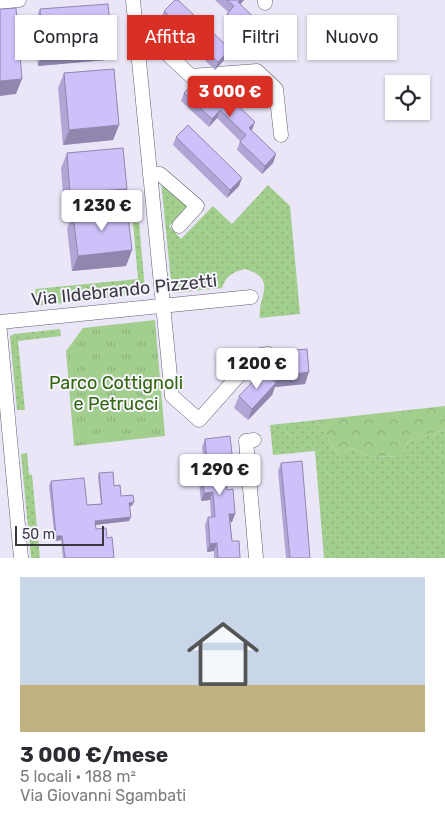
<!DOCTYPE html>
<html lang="it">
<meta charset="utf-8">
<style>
:root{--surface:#fff;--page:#f2f2f3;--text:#2b2b33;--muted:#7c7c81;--accent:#d93025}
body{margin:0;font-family:Rubik,sans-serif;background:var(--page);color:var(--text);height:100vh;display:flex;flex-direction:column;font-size:19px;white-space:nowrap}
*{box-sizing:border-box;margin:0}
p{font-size:16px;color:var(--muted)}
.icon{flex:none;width:28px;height:28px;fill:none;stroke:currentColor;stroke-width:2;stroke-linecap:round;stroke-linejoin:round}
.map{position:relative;height:558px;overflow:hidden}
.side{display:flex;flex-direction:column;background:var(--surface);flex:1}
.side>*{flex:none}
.guide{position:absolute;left:15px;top:15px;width:415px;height:45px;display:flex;gap:10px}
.tools{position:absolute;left:385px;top:75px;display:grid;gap:10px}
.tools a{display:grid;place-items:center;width:45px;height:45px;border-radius:0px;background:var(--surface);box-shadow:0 1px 4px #0004;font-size:25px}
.scale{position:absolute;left:15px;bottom:12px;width:89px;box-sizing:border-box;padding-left:5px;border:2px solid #3b3940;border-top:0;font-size:14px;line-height:18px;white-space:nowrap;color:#3b3940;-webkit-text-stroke:4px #f6f4ff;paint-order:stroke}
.price{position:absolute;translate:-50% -42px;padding:0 11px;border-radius:5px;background:#fff;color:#222;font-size:16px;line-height:32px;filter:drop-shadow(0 1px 2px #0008)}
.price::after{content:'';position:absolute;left:50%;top:30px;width:15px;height:11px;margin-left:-8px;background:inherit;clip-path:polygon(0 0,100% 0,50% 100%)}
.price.current{background:var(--accent);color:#fff}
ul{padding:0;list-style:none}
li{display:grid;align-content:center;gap:10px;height:265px;padding:0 20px}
li span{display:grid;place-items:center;height:155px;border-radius:0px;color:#555}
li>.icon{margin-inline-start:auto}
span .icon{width:90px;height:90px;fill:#fffc;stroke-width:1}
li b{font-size:21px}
.chip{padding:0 18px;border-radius:0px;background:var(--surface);box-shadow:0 1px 4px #0004;font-size:18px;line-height:45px}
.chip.current{background:var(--accent);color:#fff}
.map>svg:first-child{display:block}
.grass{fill:url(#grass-dots)}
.forest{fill:url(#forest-crowns)}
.park{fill:url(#park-tufts)}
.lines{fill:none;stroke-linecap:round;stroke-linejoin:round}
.minor-casing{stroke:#615e6d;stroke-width:15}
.minor{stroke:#fff;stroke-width:14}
.wall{fill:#b1a5d6}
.shaded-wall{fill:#9086ae}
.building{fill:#cec0f9;stroke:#9086ae}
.labels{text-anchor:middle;stroke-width:4;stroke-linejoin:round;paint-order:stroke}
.street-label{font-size:18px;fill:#3b3940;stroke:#f6f4ff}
.park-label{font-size:18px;fill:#316709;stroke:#f6f4ff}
</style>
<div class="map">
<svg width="445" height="558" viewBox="0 0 445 558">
<defs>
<pattern id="grass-dots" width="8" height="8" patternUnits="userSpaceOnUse" patternTransform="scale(1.25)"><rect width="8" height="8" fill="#a2cf8e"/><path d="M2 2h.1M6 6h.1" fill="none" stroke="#8cb27c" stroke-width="1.8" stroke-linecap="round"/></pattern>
<pattern id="forest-crowns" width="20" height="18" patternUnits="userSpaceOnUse" patternTransform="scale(1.25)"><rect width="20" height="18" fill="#a2cf8e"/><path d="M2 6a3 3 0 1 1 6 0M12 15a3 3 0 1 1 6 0" fill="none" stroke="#8cb27c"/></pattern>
<pattern id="park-tufts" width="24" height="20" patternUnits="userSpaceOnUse" patternTransform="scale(1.25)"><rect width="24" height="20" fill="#a2cf8e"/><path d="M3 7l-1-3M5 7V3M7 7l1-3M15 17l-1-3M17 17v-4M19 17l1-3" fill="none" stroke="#8cb27c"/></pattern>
</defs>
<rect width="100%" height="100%" fill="#eae6f8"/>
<path class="grass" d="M161,180L189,207L169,226L181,239L213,206L232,224L268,185L290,206L300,314L260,318C257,297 279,279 245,269C232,272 226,276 222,288L175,293L172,292Z
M139,222L145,290L143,294L37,306L35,289L138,279L133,223Z
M60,329L61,336L18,341L25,410H17L10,336L14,334Z
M317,420L338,455L352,448L368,456L400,457L409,441L443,430L445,432V558H324L315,451L273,455L270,425Z
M27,453L29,474L32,475L40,558H31L21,454Z"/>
<path class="forest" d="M445,406V432L443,430L409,441L400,457L368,456L352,448L338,455L317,420Z"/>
<path class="park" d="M155,320L165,436L74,446L66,351L83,328Z"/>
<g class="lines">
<defs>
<path id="minor" d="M133,0L172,396L199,420L256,356L268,354
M265,0V3
M0,2L19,0
M136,25L191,76L257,71L276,89L281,135
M150,175L160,174L197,206L179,226
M0,322L251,297
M0,332L21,558
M254,440L246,441L256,558"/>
</defs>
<use href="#minor" class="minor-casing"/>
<use href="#minor" class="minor"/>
</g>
<path class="wall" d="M215,0H244L240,5L264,27L261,35L251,47L224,22L227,14L228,12Z
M40,9L106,60L38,66L34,24Z
M164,11L227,57L215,70L161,19Z
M64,73L119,125L113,140L63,145L58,88Z
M199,77L252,130V131L276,154L273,163L262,174L237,150L240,141L217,118L209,127L181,101L184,93Z
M176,137L239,186L227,198L173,145Z
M67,153L127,189L121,204L64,209L61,168Z
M73,214L132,250L126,266L72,271L67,229Z
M275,352L305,384L275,387L272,395L248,420L234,408L239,396L273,380L271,364Z
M205,439L233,463L230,471H225L227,490L235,514L232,522H230L232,541L240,558H214V551L207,552L205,525L208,517H211L210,500L201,501L198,473L201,465H204L202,447Z
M281,463L310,558H286L278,471Z
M99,473L114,486L121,496L132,506H130L131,517L129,521L96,525V529L107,538L114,558H63L61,540L55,541L49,486L51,481L87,505L101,504L98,477Z"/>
<path class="shaded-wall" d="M240,0H244L235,10L238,2Z
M264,27L261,35L251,47L254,39Z
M112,45L106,60L38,66L43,51Z
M230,49L227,57L215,70L218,62Z
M22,79L16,94L0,96V81Z
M220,110L217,118L209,127L212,119Z
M255,122L252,130L246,136L249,128Z
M119,125L113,140L63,145L69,130Z
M276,154L273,163L262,174L265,166Z
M242,178L239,186L227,198L230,190Z
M127,189L121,204L64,209L70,193Z
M132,250L126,266L72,271L78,256Z
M309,372L305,384L275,387L272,395L248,420L252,409L274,385L278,376Z
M233,463L230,471L222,472L224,464Z
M213,492L210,500L201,501L204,493Z
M134,502L132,506L128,507L129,503Z
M229,514H235L232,522L226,523Z
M131,517L129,521L94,525L95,521Z
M56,536H62L61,540L55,541Z
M217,543L214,551L207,552L210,544Z"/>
<path class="building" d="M175,0H178L230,49L218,62L164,11Z
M227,0H240L238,2L264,27L254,39L227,14L234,6Z
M108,4L112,45L43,51L40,9Z
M16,8L22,79L0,81V9Z
M114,69L119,125L69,130L64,73Z
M199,77L223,100L228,96L255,122L249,128L276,154L265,166L240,142L246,135L220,110L212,119L184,93Z
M188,125L242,178L230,190L176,137Z
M123,148L127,189L70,193L67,153Z
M127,208L132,250L78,256L73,214Z
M307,349L309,372L278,376L275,352Z
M263,371L276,383L252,409L239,396Z
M230,436L233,463L224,464L227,490L233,489L235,514H229L232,541H239L240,558H218L217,543L210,544L208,517H215L213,492L204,493L201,465L207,464L205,439Z
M302,461L310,558H290L281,463Z
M113,472L114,486L120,485L121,496L133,495L134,502L129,503L131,517L95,521L96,529L106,528L107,538L112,537L114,558H65L62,536H56L51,481L84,478L87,505L102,504L99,473Z"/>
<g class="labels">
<g class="street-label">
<text transform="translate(124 290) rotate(-6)" y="6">Via Ildebrando Pizzetti</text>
</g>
<g class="park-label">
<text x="116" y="389">Parco Cottignoli<tspan x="116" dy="21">e Petrucci</tspan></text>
</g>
</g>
</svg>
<div class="tools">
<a><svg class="icon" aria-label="locate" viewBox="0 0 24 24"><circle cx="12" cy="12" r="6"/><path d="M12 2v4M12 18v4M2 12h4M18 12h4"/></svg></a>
</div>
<div class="scale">50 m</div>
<b class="price current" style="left:230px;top:118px">3 000 €</b>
<b class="price" style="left:102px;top:232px">1 230 €</b>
<b class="price" style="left:257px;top:390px">1 200 €</b>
<b class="price" style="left:220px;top:496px">1 290 €</b>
<div class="guide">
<a class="chip">Compra</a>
<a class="chip current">Affitta</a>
<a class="chip">Filtri</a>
<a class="chip">Nuovo</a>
</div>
</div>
<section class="side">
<ul>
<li><span style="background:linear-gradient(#c9d6e8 70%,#c2b280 0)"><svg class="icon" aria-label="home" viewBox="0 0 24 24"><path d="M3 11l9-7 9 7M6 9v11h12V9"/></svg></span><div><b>3 000 €/mese</b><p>5 locali · 188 m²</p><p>Via Giovanni Sgambati</p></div></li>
</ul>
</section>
